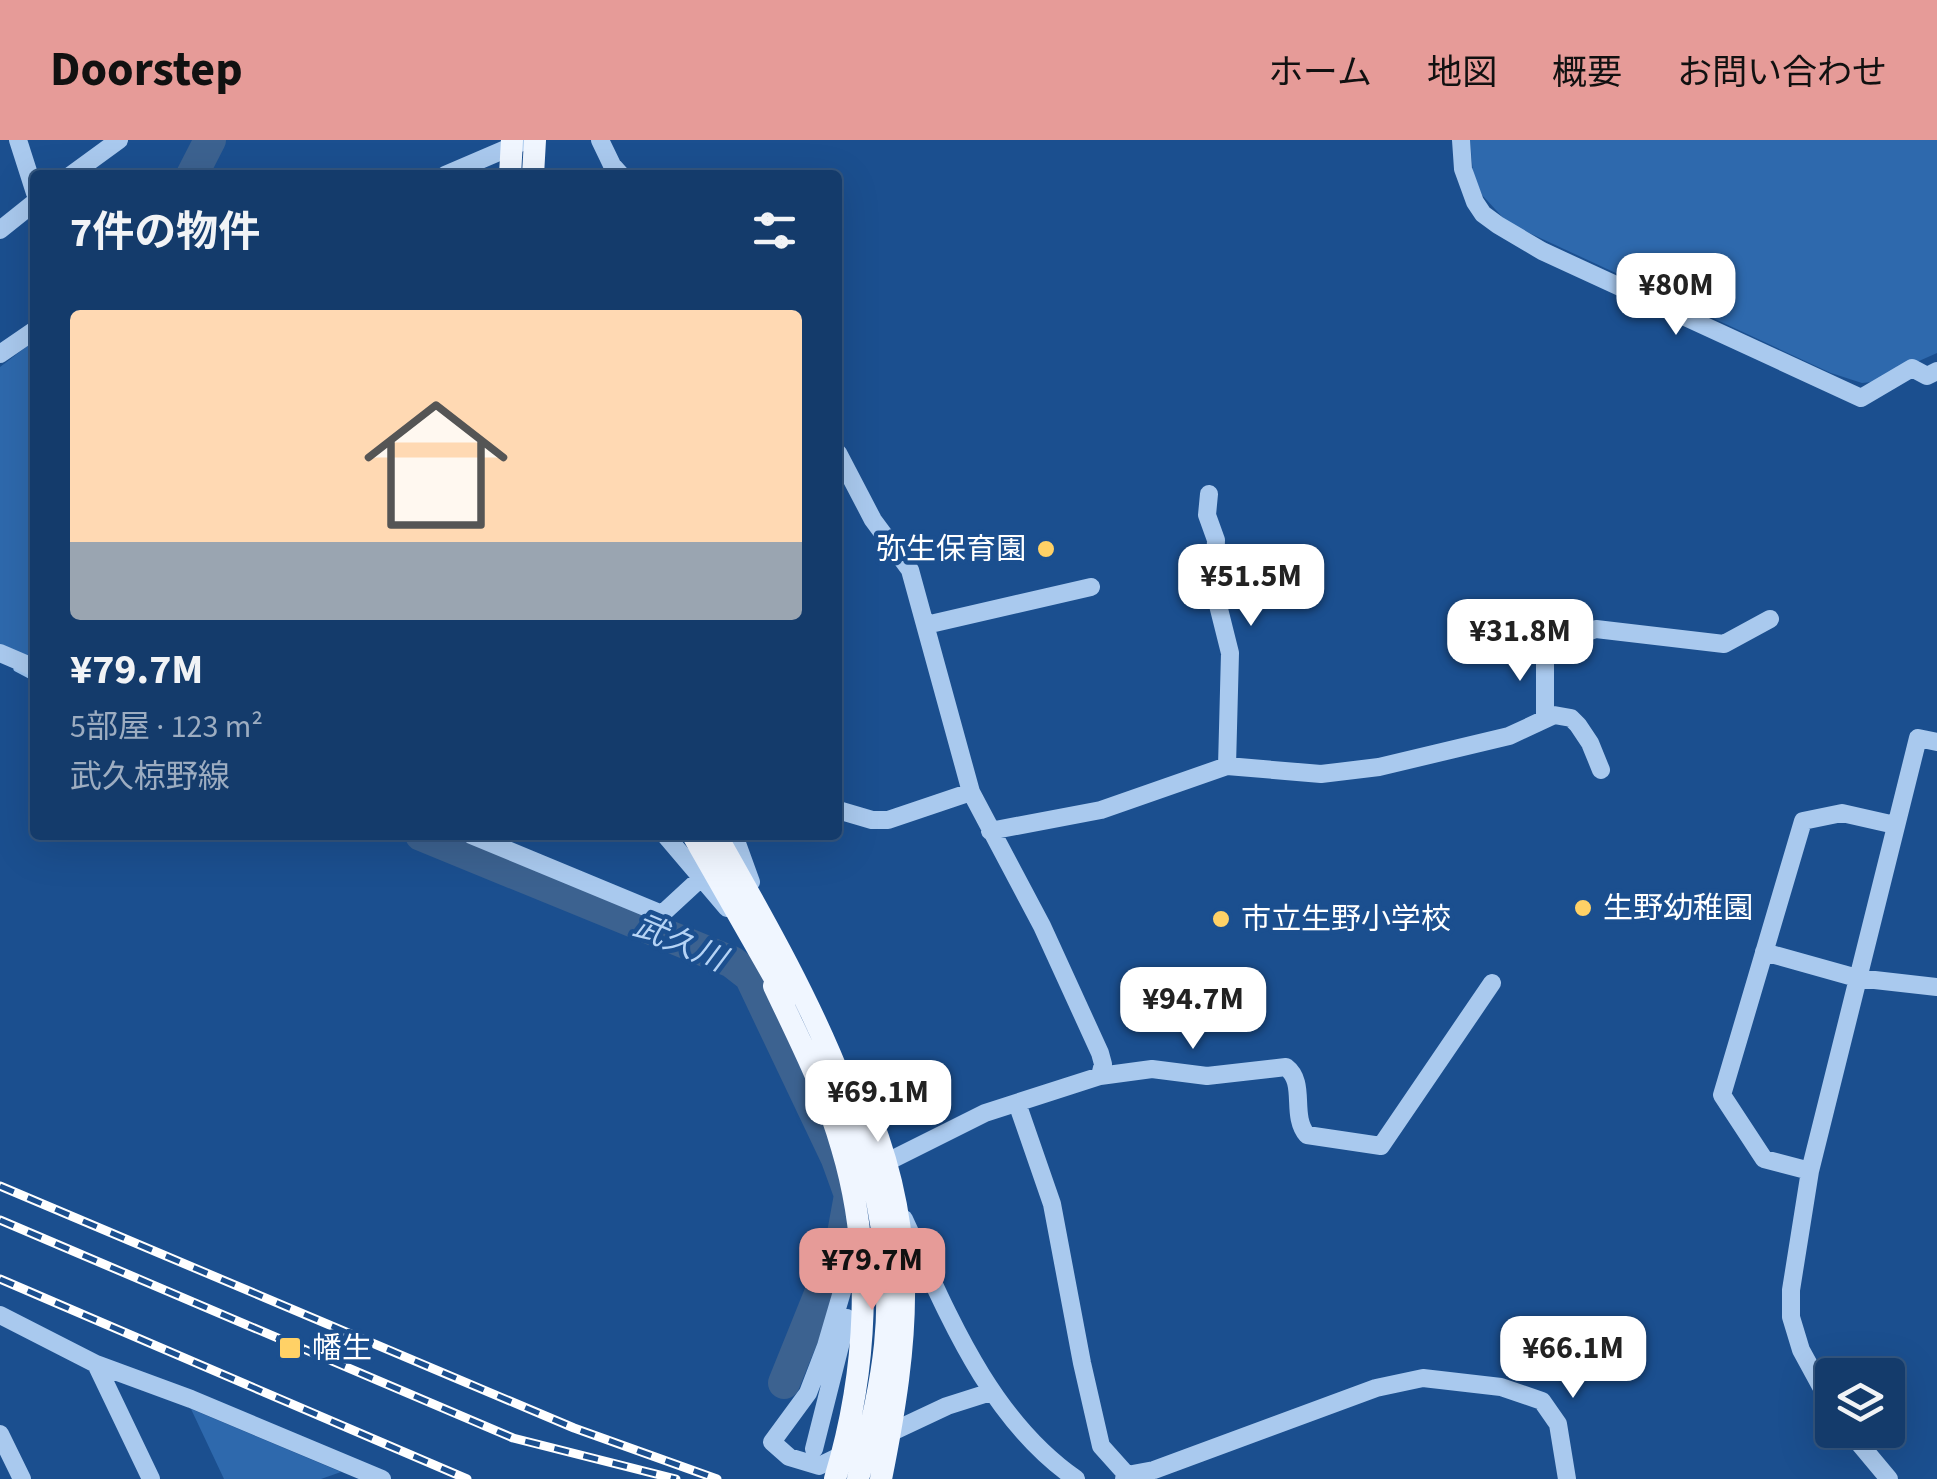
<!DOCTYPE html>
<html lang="ja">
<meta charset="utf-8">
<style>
:root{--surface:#143b6b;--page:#1d4271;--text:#f1f3f6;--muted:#9dadc1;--line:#33557e;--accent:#e69b98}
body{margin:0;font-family:"Source Sans 3","Noto Sans JP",sans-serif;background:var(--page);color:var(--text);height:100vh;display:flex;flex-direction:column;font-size:38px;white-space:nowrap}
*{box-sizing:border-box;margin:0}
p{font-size:32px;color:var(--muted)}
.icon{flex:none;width:55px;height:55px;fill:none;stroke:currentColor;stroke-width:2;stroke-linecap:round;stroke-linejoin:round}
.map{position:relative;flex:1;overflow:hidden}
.drawer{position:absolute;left:30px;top:30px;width:812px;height:670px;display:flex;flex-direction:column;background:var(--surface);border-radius:10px;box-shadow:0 10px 40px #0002,0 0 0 2px var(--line)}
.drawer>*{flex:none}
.tools{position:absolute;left:1815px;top:1218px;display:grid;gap:20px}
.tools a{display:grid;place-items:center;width:90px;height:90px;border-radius:10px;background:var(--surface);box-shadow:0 10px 40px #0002,0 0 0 2px var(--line);font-size:50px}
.price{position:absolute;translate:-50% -85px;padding:0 22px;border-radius:20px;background:#fff;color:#222;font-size:32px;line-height:65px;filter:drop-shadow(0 2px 5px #0008)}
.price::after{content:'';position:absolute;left:50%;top:60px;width:30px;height:22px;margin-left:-15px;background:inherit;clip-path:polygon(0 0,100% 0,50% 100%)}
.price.current{background:var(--accent);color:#111}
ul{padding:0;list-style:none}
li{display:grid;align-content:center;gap:20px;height:530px;padding:0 40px}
li span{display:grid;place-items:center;height:310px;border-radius:10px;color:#555}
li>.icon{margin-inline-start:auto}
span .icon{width:180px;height:180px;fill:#fffc;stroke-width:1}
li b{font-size:42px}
h2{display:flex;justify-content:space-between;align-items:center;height:120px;padding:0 40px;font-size:42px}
header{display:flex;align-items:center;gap:60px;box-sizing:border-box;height:140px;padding:0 50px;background:var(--accent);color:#111}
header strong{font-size:48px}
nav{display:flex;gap:55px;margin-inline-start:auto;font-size:35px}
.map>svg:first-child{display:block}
.green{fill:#2e69ad}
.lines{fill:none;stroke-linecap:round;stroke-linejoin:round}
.stream{stroke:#9cc4f0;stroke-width:5}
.river{stroke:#3c6290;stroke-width:32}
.minor{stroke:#a9c9ee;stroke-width:18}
.major{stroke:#f0f6ff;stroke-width:22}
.rail-casing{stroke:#fff;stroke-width:9}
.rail{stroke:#1b4f8f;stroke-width:5;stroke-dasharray:15;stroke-linecap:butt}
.major-bridge{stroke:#f0f6ff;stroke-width:22}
.poi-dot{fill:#ffd166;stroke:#1b4f8f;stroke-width:4}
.labels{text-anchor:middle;stroke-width:9;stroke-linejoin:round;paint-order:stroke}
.poi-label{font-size:30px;fill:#fff;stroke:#1b4f8f;text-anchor:start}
.water-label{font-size:32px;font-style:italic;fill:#b5d3f5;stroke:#1b4f8f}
</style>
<header>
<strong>Doorstep</strong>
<nav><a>ホーム</a><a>地図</a><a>概要</a><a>お問い合わせ</a></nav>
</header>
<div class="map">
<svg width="1937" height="1339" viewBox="0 0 1937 1339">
<rect width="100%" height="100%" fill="#1b4f8f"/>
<path class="green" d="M1470,0H1937V213L1872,242L1862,243L1831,233L1508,83L1482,55L1473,33Z
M35,200V521L0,506V227Z
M191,1269L341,1332L321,1339H224Z"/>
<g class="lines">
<path class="stream" d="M16,529L35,539"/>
<path class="river" d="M192,35L210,0
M421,695L732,822L750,836L837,1019L850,1055L842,1099L784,1243"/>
<path class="minor" d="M18,0L35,53
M600,0L612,25L621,35
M1461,0L1463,29L1475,62L1483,74L1498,85L1542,111L1861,258L1912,228L1927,236L1937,231
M71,35L119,0
M445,35L522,2
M0,90L35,62
M0,214L35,190
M838,313L873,380L910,430L971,652L1042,786L1100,913L1103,924L1100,936
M1209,354L1207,375L1216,400L1214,449L1230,513L1227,626
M926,485L1091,447
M0,513L35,528
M1545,577V506L1596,489L1724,504L1770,479
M838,670L872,680H888L971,652
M990,691L1101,670L1227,626L1321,634L1379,627L1509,596L1554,575L1571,578L1578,585L1590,603L1601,630
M471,695L662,774L701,738L712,717
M665,695L727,768
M734,695L751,742
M1764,812L1857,838L1937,847
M1017,963L1052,1064L1082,1223L1101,1306L1127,1335
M877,1031L879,1026L985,973L1100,936L1152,929L1207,936L1286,927C1307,943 1290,975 1307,995L1381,1006L1492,843
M1810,1031L1764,1019L1722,955L1803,681L1842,673L1895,685
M904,1079C947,1172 988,1278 1076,1339
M0,1175L96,1224L191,1259L382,1339
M96,1224L151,1339
M1832,1267L1801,1210L1791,1177V1150L1810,1031L1918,598L1937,602
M1848,1290L1889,1339
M0,1294L22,1339
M881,1297L947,1266L991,1252
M814,1309L847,1178
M848,1312L819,1326L789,1317L772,1302L808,1253L826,1206L856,1104
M1124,1339L1127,1335L1154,1330L1376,1248L1423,1238L1501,1247L1542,1261L1558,1284L1567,1339"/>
<path class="major" d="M510,35L512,0
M533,35L535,0"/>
<defs>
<path id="rail" d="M0,1046L574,1288L717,1339
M0,1080L513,1298L676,1339
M0,1139L467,1339"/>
</defs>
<use href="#rail" class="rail-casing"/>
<use href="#rail" class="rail"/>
<path class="major-bridge" d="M693,695L786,858
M716,695C803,849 904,1021 885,1205C881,1244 868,1301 858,1339
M774,846C799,899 826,951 842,1008C874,1115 867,1232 835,1339
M861,954C921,1089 909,1199 881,1339"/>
</g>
<g class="poi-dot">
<circle cx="1046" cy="409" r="10"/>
<circle cx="1583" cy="768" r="10"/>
<circle cx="1221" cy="779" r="10"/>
<rect x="278" y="1196" width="24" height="24" rx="5"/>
</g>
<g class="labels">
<g class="poi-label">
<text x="1026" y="419" text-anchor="end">弥生保育園</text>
<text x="1603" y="778">生野幼稚園</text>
<text x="1241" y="789">市立生野小学校</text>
<text x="312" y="1218">幡生</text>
</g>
<g class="water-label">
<text transform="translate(680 802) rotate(23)" y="11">武久川</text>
</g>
</g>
</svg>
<div class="tools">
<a><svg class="icon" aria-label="layers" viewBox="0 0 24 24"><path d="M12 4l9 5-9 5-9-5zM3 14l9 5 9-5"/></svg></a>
</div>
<b class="price" style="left:1676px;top:198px">¥80M</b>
<b class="price" style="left:1251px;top:489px">¥51.5M</b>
<b class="price" style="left:1520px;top:544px">¥31.8M</b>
<b class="price" style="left:1193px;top:912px">¥94.7M</b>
<b class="price" style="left:878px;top:1005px">¥69.1M</b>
<b class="price current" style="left:872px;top:1173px">¥79.7M</b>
<b class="price" style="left:1573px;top:1261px">¥66.1M</b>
<section class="drawer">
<h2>7件の物件<svg class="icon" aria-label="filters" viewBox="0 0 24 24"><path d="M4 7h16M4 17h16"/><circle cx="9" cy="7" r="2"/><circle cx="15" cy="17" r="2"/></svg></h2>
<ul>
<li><span style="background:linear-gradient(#ffd9b3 75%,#9aa5b1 0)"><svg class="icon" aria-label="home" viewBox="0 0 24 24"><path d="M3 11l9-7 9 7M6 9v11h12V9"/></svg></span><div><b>¥79.7M</b><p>5部屋 · 123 m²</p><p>武久椋野線</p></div></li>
</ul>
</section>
</div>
